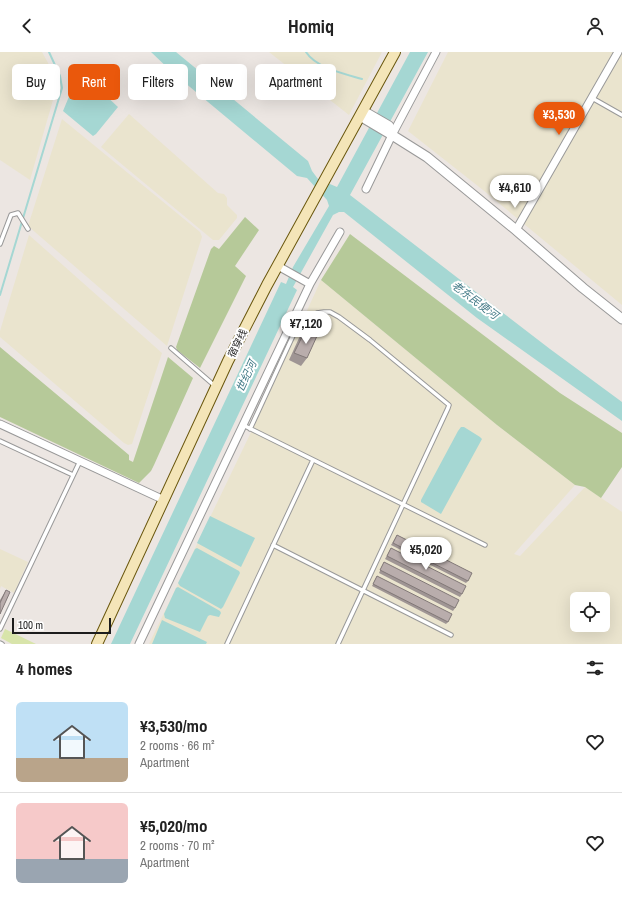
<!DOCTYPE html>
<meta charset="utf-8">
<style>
:root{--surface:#fff;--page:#f6f6f6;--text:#222;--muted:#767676;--line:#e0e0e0;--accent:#ea580c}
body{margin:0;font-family:"Archivo Narrow","Noto Sans SC",sans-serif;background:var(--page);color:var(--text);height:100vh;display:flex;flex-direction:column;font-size:15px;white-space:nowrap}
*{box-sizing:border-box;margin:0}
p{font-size:13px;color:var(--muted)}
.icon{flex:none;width:22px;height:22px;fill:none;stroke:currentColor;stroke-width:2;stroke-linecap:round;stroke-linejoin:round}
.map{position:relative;height:592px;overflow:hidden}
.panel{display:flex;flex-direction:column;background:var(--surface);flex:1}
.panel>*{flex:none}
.banner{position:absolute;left:12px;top:12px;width:400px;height:36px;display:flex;gap:8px}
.tools{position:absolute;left:570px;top:540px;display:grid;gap:8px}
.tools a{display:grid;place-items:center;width:40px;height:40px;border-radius:6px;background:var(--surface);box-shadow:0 4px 16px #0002;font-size:20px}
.scale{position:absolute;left:12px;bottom:10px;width:99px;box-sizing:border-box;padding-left:4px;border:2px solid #1c1c1c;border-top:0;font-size:11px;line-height:14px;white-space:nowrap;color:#1c1c1c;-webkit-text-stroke:3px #fff;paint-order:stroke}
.price{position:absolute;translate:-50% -34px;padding:0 9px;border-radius:14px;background:#fff;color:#222;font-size:13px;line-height:26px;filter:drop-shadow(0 1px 2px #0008)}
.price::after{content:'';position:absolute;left:50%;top:24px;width:12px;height:9px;margin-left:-6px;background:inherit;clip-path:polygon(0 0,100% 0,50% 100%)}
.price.selected{background:var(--accent);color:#fff}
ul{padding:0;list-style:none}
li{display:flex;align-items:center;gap:12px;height:100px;padding:0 16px}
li+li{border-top:1px solid var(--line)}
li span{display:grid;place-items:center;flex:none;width:112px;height:80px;border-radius:6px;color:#555}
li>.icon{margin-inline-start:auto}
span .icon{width:48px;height:48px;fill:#fffc;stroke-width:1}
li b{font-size:17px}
h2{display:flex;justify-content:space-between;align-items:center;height:48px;padding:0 16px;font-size:17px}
.pill{padding:0 14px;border-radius:6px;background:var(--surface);box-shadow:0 4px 16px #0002;font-size:14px;line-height:36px}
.pill.selected{background:var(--accent);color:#fff}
header{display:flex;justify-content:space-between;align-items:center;height:52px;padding:0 16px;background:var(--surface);font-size:18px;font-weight:700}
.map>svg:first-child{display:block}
.farmland{fill:#eae4ce;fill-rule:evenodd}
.grass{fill:#d8e4aa}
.forest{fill:#b6c999}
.water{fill:#a5d7d3}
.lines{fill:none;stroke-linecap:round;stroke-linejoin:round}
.stream{stroke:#a5d7d3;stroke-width:2}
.service-casing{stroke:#999;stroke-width:5.5}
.minor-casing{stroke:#999;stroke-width:9}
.tertiary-casing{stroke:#999;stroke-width:11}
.secondary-casing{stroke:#69560c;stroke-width:12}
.service{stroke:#fff;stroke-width:3.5}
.minor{stroke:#fff;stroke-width:7}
.tertiary{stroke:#fff;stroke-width:9}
.secondary{stroke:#f4e5b8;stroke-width:10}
.wall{fill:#9f9594}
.building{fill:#b9adac;stroke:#827978}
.labels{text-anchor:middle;stroke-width:4;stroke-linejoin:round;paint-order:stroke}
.street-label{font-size:10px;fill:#1c1c1c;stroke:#fff}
.water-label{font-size:11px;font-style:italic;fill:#437a87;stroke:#fff}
</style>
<header><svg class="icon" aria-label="back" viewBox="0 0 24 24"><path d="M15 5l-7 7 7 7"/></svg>Homiq<svg class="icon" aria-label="person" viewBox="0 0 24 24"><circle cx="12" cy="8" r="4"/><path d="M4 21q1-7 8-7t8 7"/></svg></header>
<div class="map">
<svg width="622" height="592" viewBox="0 0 622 592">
<rect width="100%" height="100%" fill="#ece6e2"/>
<path class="farmland" d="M0,0H42L57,27L55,41L30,128L0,108Z
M269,0H382L349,63Z
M448,0H622V253L483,138L408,79Z
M129,62L218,141L224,142L227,146V153L237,163V166L219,188H213L101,95Z
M62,67L200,180L202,185L167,294L28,174Z
M29,183L162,301L132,392L128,393L124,391L0,285V279Z
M321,228L497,373L575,433L514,502L520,504L585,435L622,460V592H149L254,374ZM577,547H603V573H577Z
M0,497L28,510L14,541L1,534L0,537Z"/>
<path class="grass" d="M5,577L36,592H12L1,586Z"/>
<path class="forest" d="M245,165L259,178L235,214L246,224L200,316L177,298L176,295L211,197L214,194L219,197Z
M350,182L560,341L622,381V415L601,446L585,435L575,433L497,373L321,228Z
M0,295L129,403V408L133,410L168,305L193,326L154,413L151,419L139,431L0,365Z"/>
<path class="water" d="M151,0H176L308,109L312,119L318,127L337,135L410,0H428L350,143L550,297L622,350V369L477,266L344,160H339L333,163L293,235L297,238L130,592H111L281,230L286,232L293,215L329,154L327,148L307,126L297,124L172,20Z
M78,23L87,26L118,55L96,82L93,84L63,59Z
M461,375H464L480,385L482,387L441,462L421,450V448L458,379Z
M210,464L255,486L241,515L197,491Z
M197,496L239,519L240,521L223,555L221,557L180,534L178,531L195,497Z
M178,535L220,559L221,561L219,565L210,563L208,564L200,580L165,566L164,562L176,536Z
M162,568L207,590L206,592H152Z"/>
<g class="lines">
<path class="stream" d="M306,0C316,16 345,22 362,27
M0,243L62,36L60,24L49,0"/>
<defs>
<path id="service" d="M592,46L622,63
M0,192L11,163L18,161L28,177
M309,266L317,261L324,260H330L339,265L370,288L449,353L448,356L338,592
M171,296L215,334
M243,373L485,493
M250,377L297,275
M0,389L73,423
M273,493L451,583
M0,577L80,409
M0,591L2,592
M227,592L313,408"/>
<path id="minor" d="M366,137L392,83L436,0
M516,178L618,0
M278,214L310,232
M0,372L164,448
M139,592L310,232L340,180"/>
<path id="tertiary" d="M363,59L389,74
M360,64L392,83L427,105L516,178L583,236L622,267"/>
<path id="secondary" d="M97,592L228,309L267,233L395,0"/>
</defs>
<use href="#service" class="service-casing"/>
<use href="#minor" class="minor-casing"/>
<use href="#tertiary" class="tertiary-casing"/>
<use href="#secondary" class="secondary-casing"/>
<use href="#service" class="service"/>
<use href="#minor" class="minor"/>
<use href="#tertiary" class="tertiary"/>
<use href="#secondary" class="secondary"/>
</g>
<path class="wall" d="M305,279L307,306L301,314L289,308L299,286Z
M397,483L468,529L466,531L391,493Z
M391,496L462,542L460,545L385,507Z
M384,510L455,556L453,559L379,521Z
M377,524L448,570L446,572L372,534Z
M6,538L0,562V548Z"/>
<path class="building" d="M305,279L317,284L307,306L294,301Z
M397,483L472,521L468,529L393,491Z
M391,496L466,534L462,542L387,504Z
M384,510L459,548L455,556L380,518Z
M377,524L452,562L448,570L373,532Z
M6,538L10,540L0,562V551Z"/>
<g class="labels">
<g class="street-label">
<text transform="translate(237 291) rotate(-63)" y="4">宿穿线</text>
</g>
<g class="water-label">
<text transform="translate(475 248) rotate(37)" y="4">老东民便河</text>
<text transform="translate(246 324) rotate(-65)" y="4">世纪河</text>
</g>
</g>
</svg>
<div class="tools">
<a><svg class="icon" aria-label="locate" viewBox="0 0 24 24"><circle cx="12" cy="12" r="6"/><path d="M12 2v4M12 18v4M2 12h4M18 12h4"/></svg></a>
</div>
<div class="scale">100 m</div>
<b class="price selected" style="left:559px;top:84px">¥3,530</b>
<b class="price" style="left:515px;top:157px">¥4,610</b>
<b class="price" style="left:306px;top:293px">¥7,120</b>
<b class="price" style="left:426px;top:519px">¥5,020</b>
<div class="banner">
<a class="pill">Buy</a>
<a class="pill selected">Rent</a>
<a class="pill">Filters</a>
<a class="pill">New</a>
<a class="pill">Apartment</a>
</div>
</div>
<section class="panel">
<h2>4 homes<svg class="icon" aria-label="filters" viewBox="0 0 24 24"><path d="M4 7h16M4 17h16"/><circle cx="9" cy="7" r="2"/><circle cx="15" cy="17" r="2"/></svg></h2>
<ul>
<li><span style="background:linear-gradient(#bfe0f5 70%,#b9a48a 0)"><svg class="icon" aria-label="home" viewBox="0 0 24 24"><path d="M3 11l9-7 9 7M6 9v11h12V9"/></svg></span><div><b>¥3,530/mo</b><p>2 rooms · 66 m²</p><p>Apartment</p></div><svg class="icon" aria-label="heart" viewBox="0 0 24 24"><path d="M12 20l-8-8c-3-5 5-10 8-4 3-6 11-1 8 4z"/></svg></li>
<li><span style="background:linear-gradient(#f6c9c9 70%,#9aa5b1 0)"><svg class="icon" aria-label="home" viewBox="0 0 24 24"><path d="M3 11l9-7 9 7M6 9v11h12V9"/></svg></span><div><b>¥5,020/mo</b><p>2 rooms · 70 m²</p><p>Apartment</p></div><svg class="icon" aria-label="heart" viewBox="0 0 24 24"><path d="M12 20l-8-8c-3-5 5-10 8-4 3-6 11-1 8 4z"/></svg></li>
</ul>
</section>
